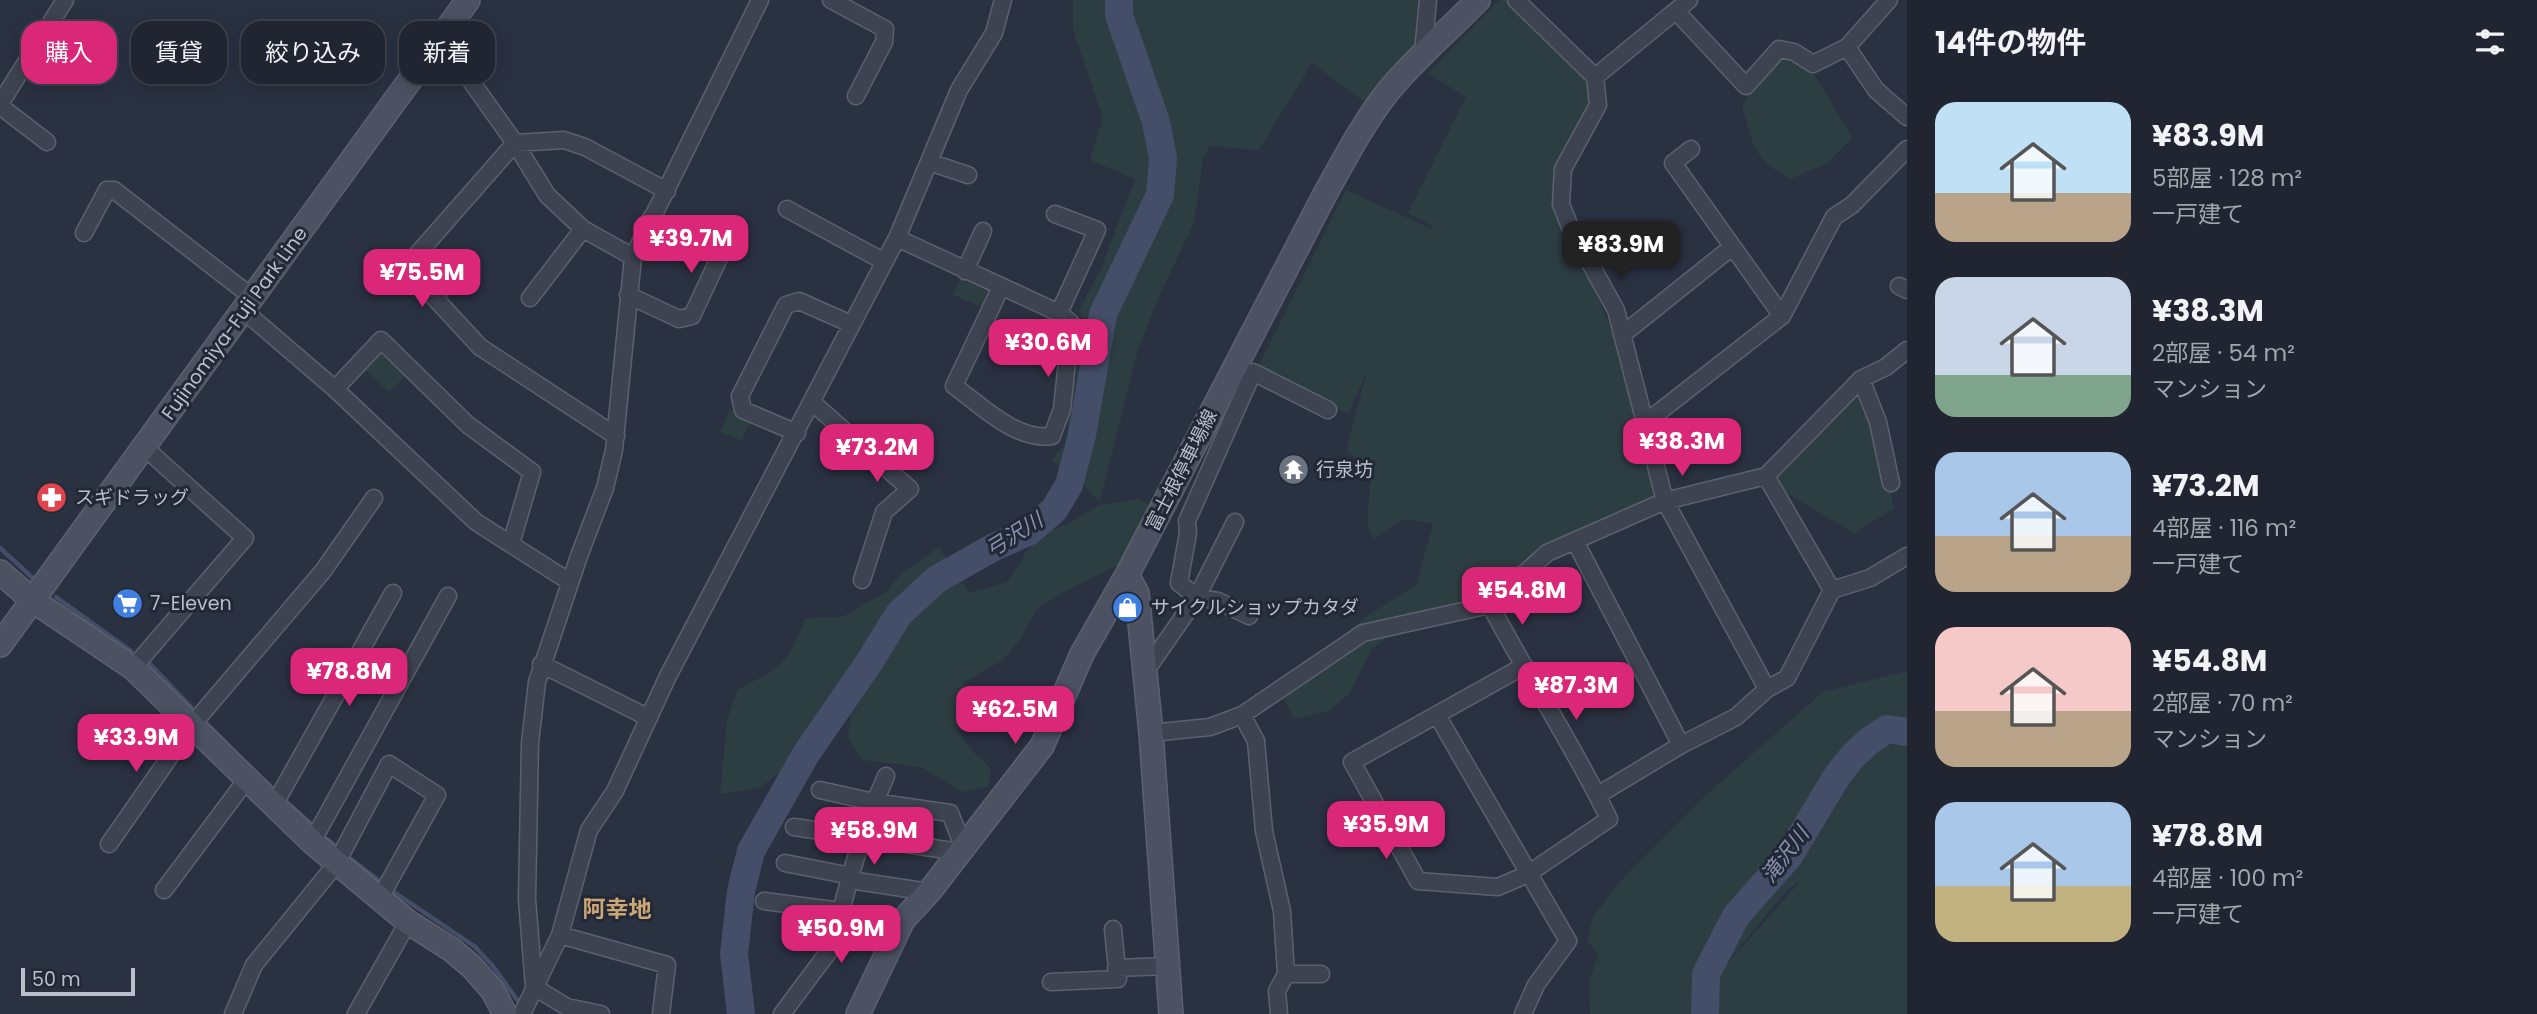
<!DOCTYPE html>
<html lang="ja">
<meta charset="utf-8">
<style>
:root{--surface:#202531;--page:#282d39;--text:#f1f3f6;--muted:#a2a5ab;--line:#3d424d;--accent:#db2777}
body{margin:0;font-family:Poppins,"Noto Sans JP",sans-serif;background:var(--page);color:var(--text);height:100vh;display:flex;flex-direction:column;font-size:26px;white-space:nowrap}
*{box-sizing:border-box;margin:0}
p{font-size:23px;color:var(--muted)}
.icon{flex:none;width:38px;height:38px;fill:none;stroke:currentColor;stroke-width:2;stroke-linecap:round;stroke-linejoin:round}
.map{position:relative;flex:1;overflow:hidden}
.details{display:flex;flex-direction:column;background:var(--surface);width:630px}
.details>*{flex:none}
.hud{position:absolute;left:21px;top:21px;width:665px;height:63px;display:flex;gap:14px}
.scale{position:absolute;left:21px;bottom:18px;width:114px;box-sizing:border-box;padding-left:7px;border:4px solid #bbbfcb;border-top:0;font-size:19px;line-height:24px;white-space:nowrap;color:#bbbfcb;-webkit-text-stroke:5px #232836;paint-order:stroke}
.price{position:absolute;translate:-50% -60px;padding:0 16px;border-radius:14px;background:var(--accent);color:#fff;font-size:23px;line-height:46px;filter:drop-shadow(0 2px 4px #0008)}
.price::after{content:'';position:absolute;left:50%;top:42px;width:21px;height:16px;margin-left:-10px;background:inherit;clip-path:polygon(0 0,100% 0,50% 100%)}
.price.selected{background:#222;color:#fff}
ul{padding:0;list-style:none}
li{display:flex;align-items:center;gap:21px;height:175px;padding:0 28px}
li span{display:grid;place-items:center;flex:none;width:196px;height:140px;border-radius:21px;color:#555}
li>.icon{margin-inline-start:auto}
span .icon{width:84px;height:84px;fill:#fffc;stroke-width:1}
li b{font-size:30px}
h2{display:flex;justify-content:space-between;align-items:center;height:84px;padding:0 28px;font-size:30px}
.chip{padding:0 24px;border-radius:21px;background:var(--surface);box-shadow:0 4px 18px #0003,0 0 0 2px var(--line);font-size:24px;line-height:63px}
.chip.selected{background:var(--accent);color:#fff}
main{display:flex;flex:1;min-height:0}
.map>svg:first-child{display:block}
.green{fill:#2d3e43;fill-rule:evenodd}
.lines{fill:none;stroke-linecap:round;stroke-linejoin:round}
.stream{stroke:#444e69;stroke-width:4.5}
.river{stroke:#444e69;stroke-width:28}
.street-casing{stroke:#5c616e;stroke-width:19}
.secondary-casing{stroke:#5c616e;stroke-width:26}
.street{stroke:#3e4351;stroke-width:16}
.secondary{stroke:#4d5263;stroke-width:23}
.labels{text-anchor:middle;stroke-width:6;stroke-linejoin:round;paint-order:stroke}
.street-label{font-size:19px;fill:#bbbfcb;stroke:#232836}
.poi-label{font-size:19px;fill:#bbbfcb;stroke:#232836;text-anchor:start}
.water-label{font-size:21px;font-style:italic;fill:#8691ae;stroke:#232836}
.quarter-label{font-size:23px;font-weight:bold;fill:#cba776;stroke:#232836}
</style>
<main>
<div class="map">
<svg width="1907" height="1014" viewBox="0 0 1907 1014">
<rect width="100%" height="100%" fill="#2a3141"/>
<path class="green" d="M1073,0H1423L1419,40L1366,103L1312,63L1259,150L1210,146L1203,158L1194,223L1160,294L1138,350L1100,502L1080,482L1051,460L1065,444L1076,361L1086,327L1079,311L1102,266L1135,179L1090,160L1103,118L1073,29Z
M1499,0H1516L1595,77L1596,103L1555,200L1611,328L1661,499L1575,541L1512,585L1484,599L1413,619L1373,648L1348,695L1328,711L1294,719L1280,691L1364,618L1416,585L1433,524L1404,519L1373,539L1367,523L1371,477L1360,461L1346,450L1367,372L1348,414L1259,365L1346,190L1432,229L1433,226L1408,213L1466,97L1428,73Z
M1776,52L1813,72L1852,138L1828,163L1790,179C1752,158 1754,146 1742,106Z
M962,275L990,288L982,307L953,295Z
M381,340L412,369L389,392L358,363Z
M1859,395L1888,479L1894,509L1854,533L1785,492L1774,468Z
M730,409L752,417L742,441L720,432Z
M1137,499L1170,515L1116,566L1066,591L1037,609L1021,638L1003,660L965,682C950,729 955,737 991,768L988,787L963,792L921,767L862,760L848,737L851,718L839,683L814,743L760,788L720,794L727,720L738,689C780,668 789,665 805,618L842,617L886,592L903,572L939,547L969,593L1007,582L1021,563L1026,551L1047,532L1073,521L1099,505Z
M1907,671V1014H1717L1714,1008L1715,1014H1590L1589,982L1598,955L1587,940L1593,917L1625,876L1707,794L1823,692ZM1797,882L1799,883L1716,976L1782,896Z"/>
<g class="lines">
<path class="stream" d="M0,548L35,580
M56,597L131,651
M150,664L191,707
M208,725L227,744
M291,806L310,823
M327,839L333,844
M351,859L377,879
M394,892L474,946L492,965L518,1001"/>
<path class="river" d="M741,1014L734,954L741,891L751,851L806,754L868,664L899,614L937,579L994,547L1028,532L1054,510L1069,485L1082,435L1103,314L1160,195L1163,158L1156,122L1119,15V0
M1705,1014L1706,974L1736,916L1789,856L1837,776L1853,756L1869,741L1887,729L1907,732"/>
<defs>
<path id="street" d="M831,0L885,29L884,42L856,96
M1516,0L1595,77L1598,105L1563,169L1561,204L1570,227L1616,310L1665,501L1767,689
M1889,0L1847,47L1876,90L1907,117
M1676,11L1746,86L1779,49L1794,52L1813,64L1847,47
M441,39L515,143L547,195L583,229L633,257
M1423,53L1428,0
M1595,77L1689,0
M0,104L65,0
M0,106L47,142
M1691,149L1673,163L1782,316
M929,162L968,175
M787,209L885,262
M1055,214L1097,230L1059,313
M84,233L107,190H114L252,297
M897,238L1059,313L1071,323L1062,409L1052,436C1016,441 982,406 954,386L1001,287
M965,271L983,231
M1899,286L1907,290
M628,295L679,319L692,316L721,254L651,218
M435,296L456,274
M530,298L583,229
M243,310L335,389L476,522L570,582
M1622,335L1732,247
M1861,379L1878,422L1891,483
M335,389L381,340L468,425L532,472L511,544
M812,402L910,489L884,512L862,580
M1645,423L1782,316L1834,217L1852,205L1907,149
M797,433L743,410L740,396L786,305L799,301L851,324
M616,436L480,347L406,267L515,143L564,140L585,147L667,191
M1766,476L1861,379L1886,367L1907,350
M1235,522L1197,597L1218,601L1249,616
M1575,541L1681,745
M1490,605C1528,677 1574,746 1609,819L1528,874L1498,887L1418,881L1352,762L1522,667
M541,664L649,718
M133,668L245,538L144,447
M1145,672L1197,597L1179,583L1188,533L1187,521L1253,372L1328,410
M1242,715L1256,741L1264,831L1282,911L1286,974
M1437,715L1568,941L1536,985L1523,1014
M1151,733L1210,727L1242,715L1363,633L1490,605L1547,553L1665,501L1766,476L1832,590
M820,790L874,802L950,813L963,846
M1598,795L1681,745L1736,717L1767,689L1787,678L1832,590L1870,578L1907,556
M274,805L393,593
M794,827L959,852
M312,842L448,596
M109,844L192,725L323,571L374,498
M785,863L851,876
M850,880L929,892
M164,890L247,779
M764,901L841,911
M560,935L667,965L661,1014
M832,947C846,889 862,830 886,776
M1116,968L1167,966
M1051,982L1118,979L1113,929
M233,1014L254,965L336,864L389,764L437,795L380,898
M356,1014L408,922
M522,1014L560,935L589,830L615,791L668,676L897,238L959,90L994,33L1003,0
M601,1014L567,1007L534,987L527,899L530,743L537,682L579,556L605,488L614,450L633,257L760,0
M782,1014L832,947L903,920
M1279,1014L1277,991L1286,974H1321"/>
<path id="secondary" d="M0,572L32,600L133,668L312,842L408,922L452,950L472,967L493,991L505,1014
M0,645L468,0
M858,1014L903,920L929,892L1042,746L1082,654L1127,575
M1171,1014L1151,733L1137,593L1127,575L1324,196C1344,160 1364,121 1390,89C1417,57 1449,30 1478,0"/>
</defs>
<use href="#street" class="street-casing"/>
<use href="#secondary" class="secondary-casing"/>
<use href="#street" class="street"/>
<use href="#secondary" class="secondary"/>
</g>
<defs>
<symbol id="temple-disc" viewBox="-11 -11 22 22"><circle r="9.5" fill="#6b7280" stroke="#232836"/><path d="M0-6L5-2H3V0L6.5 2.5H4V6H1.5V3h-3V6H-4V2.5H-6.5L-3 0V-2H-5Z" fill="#fff"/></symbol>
<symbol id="pharmacy-disc" viewBox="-11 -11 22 22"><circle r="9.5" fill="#e0444e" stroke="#232836"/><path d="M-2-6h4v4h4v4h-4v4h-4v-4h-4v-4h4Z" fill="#fff"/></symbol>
<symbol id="supermarket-disc" viewBox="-11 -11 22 22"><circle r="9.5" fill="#3f7fe0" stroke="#232836"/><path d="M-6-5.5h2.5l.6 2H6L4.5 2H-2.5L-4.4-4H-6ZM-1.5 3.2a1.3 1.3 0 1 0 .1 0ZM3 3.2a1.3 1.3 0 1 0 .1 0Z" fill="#fff"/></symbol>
<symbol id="shop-disc" viewBox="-11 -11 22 22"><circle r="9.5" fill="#3f7fe0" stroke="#232836"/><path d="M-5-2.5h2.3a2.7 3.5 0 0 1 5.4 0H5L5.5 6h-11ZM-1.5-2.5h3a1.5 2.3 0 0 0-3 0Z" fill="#fff"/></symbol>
</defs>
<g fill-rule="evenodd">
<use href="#temple-disc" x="1276" y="452" width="35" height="35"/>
<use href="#pharmacy-disc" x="34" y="480" width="35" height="35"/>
<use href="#supermarket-disc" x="110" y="586" width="35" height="35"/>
<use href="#shop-disc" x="1110" y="590" width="35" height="35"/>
</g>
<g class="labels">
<g class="street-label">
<text transform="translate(234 323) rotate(-54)" y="7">Fujinomiya-Fuji Park Line</text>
<text transform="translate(1181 470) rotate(-63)" y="7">富士根停車場線</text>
</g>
<g class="poi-label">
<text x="1316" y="476">行泉坊</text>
<text x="75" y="504">スギドラッグ</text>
<text x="150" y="610">7-Eleven</text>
<text x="1151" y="614">サイクルショップカタダ</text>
</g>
<g class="water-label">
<text transform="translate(1014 535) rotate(-32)" y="7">弓沢川</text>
<text transform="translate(1785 855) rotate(-53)" y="7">滝沢川</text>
</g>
<g class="quarter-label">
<text x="617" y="917">阿幸地</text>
</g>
</g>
</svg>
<div class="scale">50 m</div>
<b class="price" style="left:691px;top:275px">¥39.7M</b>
<b class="price selected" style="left:1621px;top:281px">¥83.9M</b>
<b class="price" style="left:422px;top:309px">¥75.5M</b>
<b class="price" style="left:1048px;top:379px">¥30.6M</b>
<b class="price" style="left:1682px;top:478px">¥38.3M</b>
<b class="price" style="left:877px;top:484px">¥73.2M</b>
<b class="price" style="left:1522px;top:627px">¥54.8M</b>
<b class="price" style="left:349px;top:708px">¥78.8M</b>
<b class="price" style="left:1576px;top:722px">¥87.3M</b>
<b class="price" style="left:1015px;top:746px">¥62.5M</b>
<b class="price" style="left:136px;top:774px">¥33.9M</b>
<b class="price" style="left:1386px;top:861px">¥35.9M</b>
<b class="price" style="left:874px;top:867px">¥58.9M</b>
<b class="price" style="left:841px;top:965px">¥50.9M</b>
<div class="hud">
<a class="chip selected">購入</a>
<a class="chip">賃貸</a>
<a class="chip">絞り込み</a>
<a class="chip">新着</a>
</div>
</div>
<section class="details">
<h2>14件の物件<svg class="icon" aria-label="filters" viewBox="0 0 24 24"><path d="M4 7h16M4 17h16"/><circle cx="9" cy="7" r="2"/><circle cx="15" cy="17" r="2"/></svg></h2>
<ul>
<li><span style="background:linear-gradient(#bfe0f5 65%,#b9a48a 0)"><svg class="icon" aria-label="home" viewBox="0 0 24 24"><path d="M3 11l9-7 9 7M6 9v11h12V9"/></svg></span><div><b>¥83.9M</b><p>5部屋 · 128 m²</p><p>一戸建て</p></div></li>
<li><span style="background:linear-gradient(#c9d6e8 70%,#7fa58c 0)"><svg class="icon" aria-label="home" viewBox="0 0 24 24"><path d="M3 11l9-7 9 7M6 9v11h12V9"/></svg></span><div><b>¥38.3M</b><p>2部屋 · 54 m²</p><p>マンション</p></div></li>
<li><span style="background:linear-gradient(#a9c7e8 60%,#b9a48a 0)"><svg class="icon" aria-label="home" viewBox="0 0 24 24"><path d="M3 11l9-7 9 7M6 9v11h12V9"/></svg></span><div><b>¥73.2M</b><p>4部屋 · 116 m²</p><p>一戸建て</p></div></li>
<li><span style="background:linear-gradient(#f6c9c9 60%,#b9a48a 0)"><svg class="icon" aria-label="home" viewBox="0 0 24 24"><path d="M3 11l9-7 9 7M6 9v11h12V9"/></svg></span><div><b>¥54.8M</b><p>2部屋 · 70 m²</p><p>マンション</p></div></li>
<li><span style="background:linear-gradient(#a9c7e8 60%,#c2b280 0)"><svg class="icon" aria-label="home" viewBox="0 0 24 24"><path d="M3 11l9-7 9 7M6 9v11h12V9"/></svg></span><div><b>¥78.8M</b><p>4部屋 · 100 m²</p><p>一戸建て</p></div></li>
</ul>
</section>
</main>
